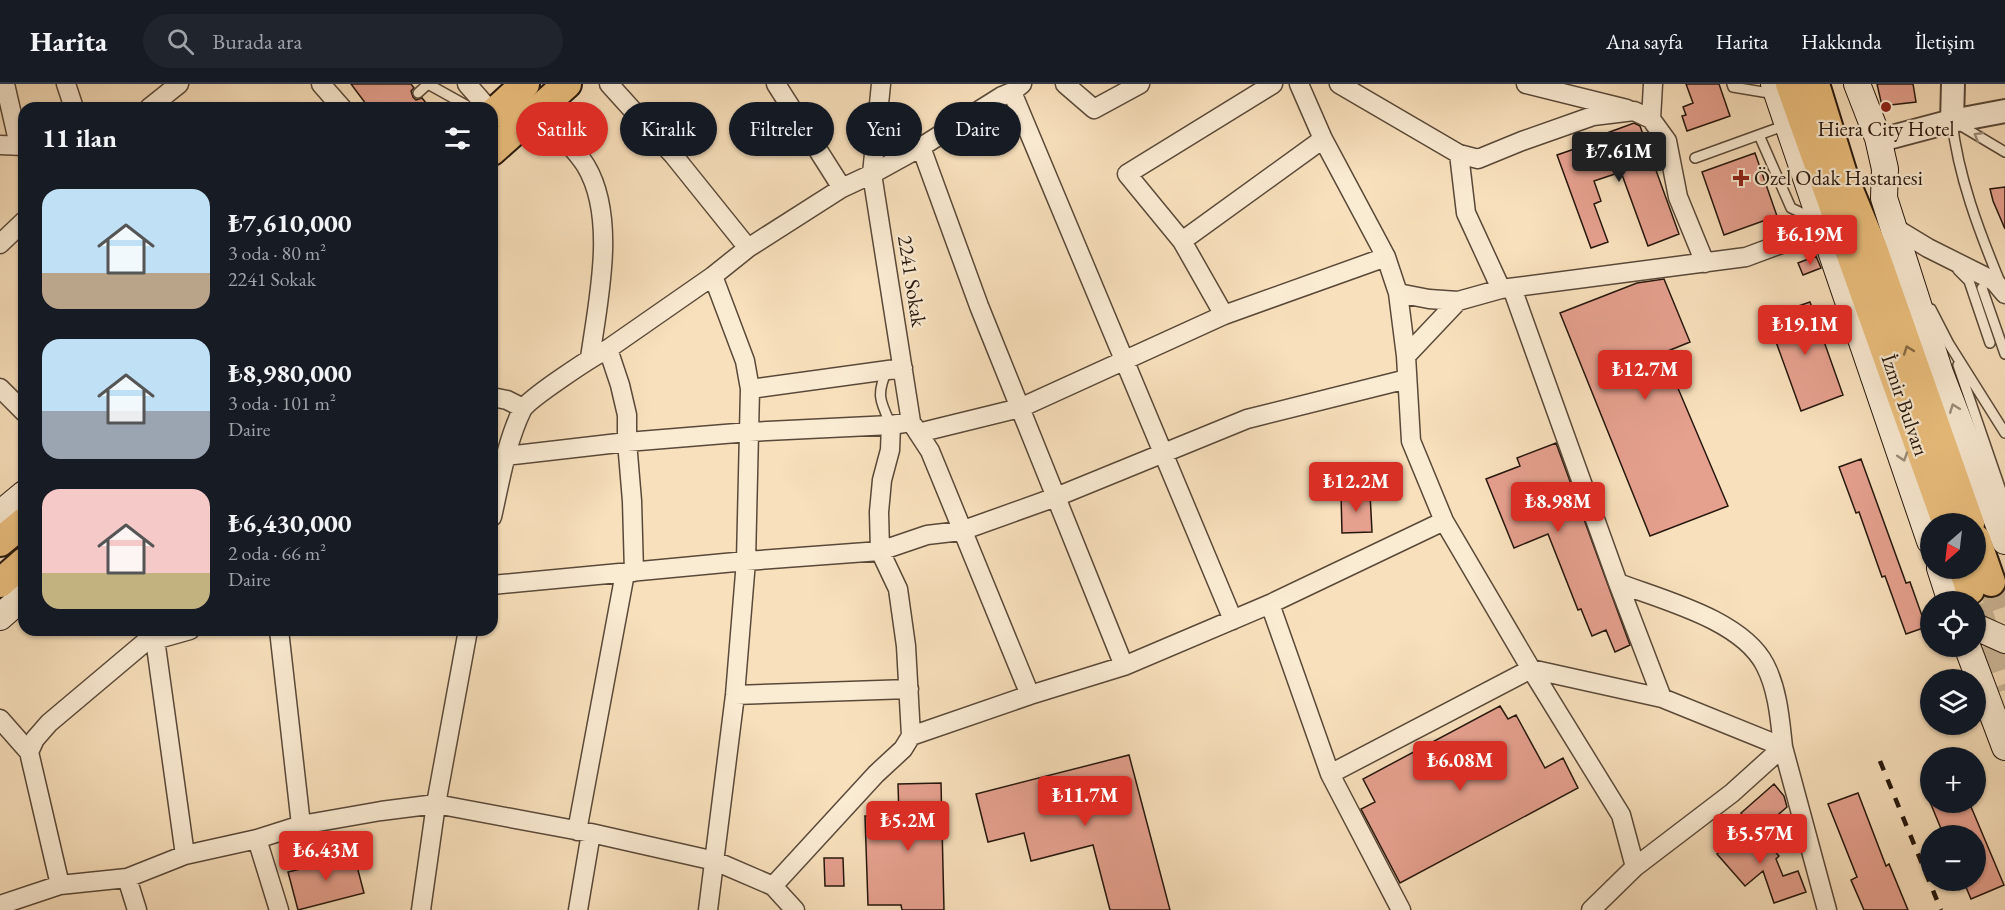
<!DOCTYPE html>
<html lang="tr">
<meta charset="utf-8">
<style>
:root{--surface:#171b24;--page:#20242c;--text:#f1f3f6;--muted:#9ea1a6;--line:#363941;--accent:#d93025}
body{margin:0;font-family:"EB Garamond",serif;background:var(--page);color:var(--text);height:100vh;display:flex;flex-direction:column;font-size:22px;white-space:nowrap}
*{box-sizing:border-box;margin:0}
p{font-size:20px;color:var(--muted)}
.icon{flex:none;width:33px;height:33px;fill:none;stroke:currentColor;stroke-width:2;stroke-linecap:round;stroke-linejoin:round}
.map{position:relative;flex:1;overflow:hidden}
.drawer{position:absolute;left:18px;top:18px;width:480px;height:534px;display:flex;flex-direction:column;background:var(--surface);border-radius:18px;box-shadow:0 2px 4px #0004}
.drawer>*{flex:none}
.top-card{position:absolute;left:516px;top:18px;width:570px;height:54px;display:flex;gap:12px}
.needle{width:39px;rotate:208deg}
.buttons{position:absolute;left:1920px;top:429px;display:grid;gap:12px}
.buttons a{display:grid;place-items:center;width:66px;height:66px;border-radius:50%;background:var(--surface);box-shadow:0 2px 4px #0004;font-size:30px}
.price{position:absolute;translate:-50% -51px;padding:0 14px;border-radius:6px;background:var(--accent);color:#fff;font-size:20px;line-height:39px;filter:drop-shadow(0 2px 3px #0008)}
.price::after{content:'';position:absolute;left:50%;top:36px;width:18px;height:14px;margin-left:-9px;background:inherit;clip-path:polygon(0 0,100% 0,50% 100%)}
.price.selected{background:#222;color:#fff}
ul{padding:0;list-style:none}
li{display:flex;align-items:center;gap:18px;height:150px;padding:0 24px}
li span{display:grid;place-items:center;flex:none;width:168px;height:120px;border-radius:18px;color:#555}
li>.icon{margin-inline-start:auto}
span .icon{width:72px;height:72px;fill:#fffc;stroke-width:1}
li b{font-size:26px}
h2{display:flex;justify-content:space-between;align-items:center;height:72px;padding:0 24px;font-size:26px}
.pill{padding:0 21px;border-radius:27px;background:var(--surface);box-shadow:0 2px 4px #0004;font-size:21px;line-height:54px}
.pill.selected{background:var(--accent);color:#fff}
header{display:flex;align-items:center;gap:36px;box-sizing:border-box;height:84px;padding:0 30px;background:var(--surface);border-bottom:2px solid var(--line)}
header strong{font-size:28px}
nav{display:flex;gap:33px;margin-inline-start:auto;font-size:21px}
.search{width:420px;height:54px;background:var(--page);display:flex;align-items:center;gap:15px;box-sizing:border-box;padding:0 21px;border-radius:33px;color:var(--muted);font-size:22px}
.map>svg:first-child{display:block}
.building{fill:#e5a08e;stroke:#26170d;stroke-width:1.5}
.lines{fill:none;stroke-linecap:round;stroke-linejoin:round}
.primary-tunnel{stroke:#ceb899;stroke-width:28;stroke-dasharray:28 14;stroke-linecap:butt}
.service-casing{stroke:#5a4939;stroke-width:12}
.minor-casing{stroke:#5a4939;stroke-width:21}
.tertiary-casing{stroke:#5a4939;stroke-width:26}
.secondary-casing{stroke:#26170d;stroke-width:28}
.primary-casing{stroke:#26170d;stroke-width:32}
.service{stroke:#faebd3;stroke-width:9}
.minor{stroke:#faebd3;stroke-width:18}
.tertiary{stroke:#faebd3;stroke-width:22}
.secondary{stroke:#faebd3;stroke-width:26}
.primary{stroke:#ecc07e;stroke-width:28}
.rail{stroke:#26170d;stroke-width:4.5;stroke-dasharray:10 10;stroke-linecap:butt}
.oneway{stroke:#9b8c7a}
.oneway2{stroke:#896c46}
.poi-dot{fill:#8f2418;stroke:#faebd3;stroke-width:2}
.labels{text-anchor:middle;stroke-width:4.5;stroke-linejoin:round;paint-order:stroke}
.poi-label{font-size:21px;fill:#26170d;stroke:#faebd3}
.street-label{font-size:21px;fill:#26170d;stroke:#faebd3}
</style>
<header>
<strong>Harita</strong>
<div class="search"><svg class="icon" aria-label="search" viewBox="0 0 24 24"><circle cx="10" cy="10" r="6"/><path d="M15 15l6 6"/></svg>Burada ara</div>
<nav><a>Ana sayfa</a><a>Harita</a><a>Hakkında</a><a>İletişim</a></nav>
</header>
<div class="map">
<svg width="2005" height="826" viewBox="0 0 2005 826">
<rect width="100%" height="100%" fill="#f8e0bc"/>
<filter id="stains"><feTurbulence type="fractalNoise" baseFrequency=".00333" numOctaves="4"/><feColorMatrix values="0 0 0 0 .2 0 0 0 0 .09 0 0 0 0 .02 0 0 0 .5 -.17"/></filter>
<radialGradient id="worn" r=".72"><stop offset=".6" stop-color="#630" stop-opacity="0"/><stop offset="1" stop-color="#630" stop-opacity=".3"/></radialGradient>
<path class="building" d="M351,0H411L414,4L411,7L413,13L416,16L422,14L430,24H369Z
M1686,0H1719L1730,32L1687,47L1682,32L1686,31L1683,23L1693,19Z
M1877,0H1913L1916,18L1882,22Z
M1634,39L1640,42L1679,150L1648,162L1621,88L1594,97L1601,117L1594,120L1608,158L1591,164L1557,71L1609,53L1607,49Z
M1755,69L1777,132L1724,151L1702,88Z
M2005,103V145L1993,117L1990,105Z
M1816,172L1821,184L1803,191L1798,179Z
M1664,195L1690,258L1663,269L1728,422L1650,452L1560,229L1637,199Z
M1810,218L1843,311L1801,327L1767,233Z
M1556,359L1630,561L1615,568L1606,546L1592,552L1581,525L1578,526L1548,450L1514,464L1486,395L1520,382L1517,374Z
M1861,375L1906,499L1910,498L1926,543L1906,550L1885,492L1882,493L1859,428L1856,429L1839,383Z
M1370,409L1372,448L1342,449L1341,410Z
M1500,622L1508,635L1516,631L1545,684L1563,674L1578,704L1400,799L1361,725L1375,718L1363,695Z
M1129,671L1170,826H1110L1093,761L1031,777L1024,749L988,758L976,710Z
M941,699L944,826H902L901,821H868L865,732H899L898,700Z
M1774,700L1784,712L1787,723L1758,748L1741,729Z
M1858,709L1886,782L1889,780L1908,826H1864L1851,796L1857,793L1828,720Z
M1930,718H1969L2004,801L1971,815L1963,796H1976V752H1944Z
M1751,740L1779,772L1776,775L1783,792L1798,787L1806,808L1774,819L1763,787L1745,802L1717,770Z
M354,771L364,809L298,826L288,788L305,784L304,781L336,773L337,775Z
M824,774H843L844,802H825Z"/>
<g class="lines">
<path class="primary-tunnel" d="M1991,498L2005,537
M1976,521L2005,606"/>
<defs>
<path id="service" d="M1732,0L1733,3L1775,10
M418,9L428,0L471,24
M1952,37C1958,92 1979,147 2000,198
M1958,40L2005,68
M1759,51L1791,124L1815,135
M1695,74L1786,41
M1958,186L1969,197L1990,259
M1982,204L2005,270
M1931,225L1949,260L2005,349
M1958,281L2005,418
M887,286C876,311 880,317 891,341"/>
<path id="minor" d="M5,0L19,61
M66,0L74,24
M321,0L342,24
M467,0L488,24
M609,0L674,72L748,164
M776,0L842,104
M1022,0L1012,8L1002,12L921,63L872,90L911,338L891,341L890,366L882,396L879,428L880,467L927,451L961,447L1056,413L1247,335L1407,295
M1065,0L1094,25L1140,0
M1299,0L1323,55L1386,173L1398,209L1406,272
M1339,0L1459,70L1478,75L1522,57L1593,32L1634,27L1651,35L1667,57L1678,113L1705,179
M1526,0L1627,25
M1012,8L1233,536
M149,24L179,0
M538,26C551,42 576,65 586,82C617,134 598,217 590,274
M1651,35L1653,0
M0,61L24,62
M921,63L979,222L1124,582
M1459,70L1466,129L1501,205
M1895,144L1928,164L1988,194L1995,198L2005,210
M1182,157L1323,55
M0,160L24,137
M1512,204L1618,499L1662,614
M1398,209L1429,215L1458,217
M1224,231L1386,173
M608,265L620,301L627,331V358L632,417L634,488
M0,304L24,328
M750,305L903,284
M492,313L507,316L523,324
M913,341L930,367L1030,611
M918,349L1020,324L1224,231L1182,157L1127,90L1273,0
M506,372L627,358L749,348L891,341
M492,433C500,398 506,359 522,326C528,315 593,272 608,265L713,192L748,164L842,104L872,90L881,0
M492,501L746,477L880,467L898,505L906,562L911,652L903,665L876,690L773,802
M1270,520L1330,690L1401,826
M279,546L301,741
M148,547L155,555L185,771
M735,611L909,605
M0,635L29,668
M911,652L1030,611L1124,582L1270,520L1444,437
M1330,690L1531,585L1662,614L1783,663C1780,636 1778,606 1765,581C1742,536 1663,516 1618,499
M577,747L625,489
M257,755L279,826
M1635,783L1732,709L1783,663L1827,826
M127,794L137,826
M60,801L29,668L35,655L49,639L144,559L190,546
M0,821L60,801L127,794L185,771L257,755L301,741L381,727L436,720L591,749L715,777L773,802L795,826
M421,826L436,720L468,546
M578,826L591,749
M708,826L735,611L746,477L750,305L745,277L713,192
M1591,826L1635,783L1621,731L1531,585L1444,437L1411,357L1406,272L1458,217L1501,205L1746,173L1824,144"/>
<path id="tertiary" d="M1952,37L1953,0
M1878,54H1888L1952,37L2005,27"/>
<path id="secondary" d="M1774,0L1930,457
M1857,0L1878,54L1885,85L1884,114L1940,289L2005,457
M0,430L24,410
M1940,484L1951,518
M0,533L24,512
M1976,543L2005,556
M1967,562L2005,663"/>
<path id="primary" d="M1790,0L1947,440
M1815,0L1844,94L1872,162L1970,440
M492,30L525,0
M492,67L567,0
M1976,455L1991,498
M0,458L24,438
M1963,484L1970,506
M0,499L24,478"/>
</defs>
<use href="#service" class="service-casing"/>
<use href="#minor" class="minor-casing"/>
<use href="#tertiary" class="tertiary-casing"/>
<use href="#secondary" class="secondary-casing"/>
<use href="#primary" class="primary-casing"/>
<use href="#service" class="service"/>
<use href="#minor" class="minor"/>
<use href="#tertiary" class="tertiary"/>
<use href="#secondary" class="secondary"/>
<use href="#primary" class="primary"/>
<path class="rail" d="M1880,677L1941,826"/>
</g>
<defs><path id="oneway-chevron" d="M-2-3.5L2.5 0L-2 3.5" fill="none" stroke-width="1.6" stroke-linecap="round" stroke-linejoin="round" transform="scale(1.5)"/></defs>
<g class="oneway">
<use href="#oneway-chevron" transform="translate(1978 52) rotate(-150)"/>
<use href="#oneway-chevron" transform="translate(1954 324) rotate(-111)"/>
<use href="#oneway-chevron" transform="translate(1903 373) rotate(72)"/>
</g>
<use class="oneway2" href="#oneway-chevron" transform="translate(1908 266) rotate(-110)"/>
<g class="poi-dot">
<circle cx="1886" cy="23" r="6"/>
<path d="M1738 85h6v6h6v6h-6v6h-6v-6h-6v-6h6z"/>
</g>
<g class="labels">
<g class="poi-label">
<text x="1886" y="52">Hiera City Hotel</text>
<text x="1754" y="101" text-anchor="start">Özel Odak Hastanesi</text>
</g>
<g class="street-label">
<text transform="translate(912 197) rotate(81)" y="7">2241 Sokak</text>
<text transform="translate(1905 321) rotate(71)" y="7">İzmir Bulvarı</text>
</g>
</g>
<rect width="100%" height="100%" filter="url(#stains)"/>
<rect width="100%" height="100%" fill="url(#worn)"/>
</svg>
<div class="buttons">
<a><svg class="needle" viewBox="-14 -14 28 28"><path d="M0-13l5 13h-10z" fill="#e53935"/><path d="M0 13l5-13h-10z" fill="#9ea1a6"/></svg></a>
<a><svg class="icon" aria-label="locate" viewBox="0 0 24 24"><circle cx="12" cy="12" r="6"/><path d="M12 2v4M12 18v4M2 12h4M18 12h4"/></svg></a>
<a><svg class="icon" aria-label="layers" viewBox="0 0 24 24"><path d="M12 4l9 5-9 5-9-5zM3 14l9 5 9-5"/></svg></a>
<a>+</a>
<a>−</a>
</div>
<b class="price selected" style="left:1619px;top:99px">₺7.61M</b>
<b class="price" style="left:1810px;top:182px">₺6.19M</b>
<b class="price" style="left:1805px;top:272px">₺19.1M</b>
<b class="price" style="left:1645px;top:317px">₺12.7M</b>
<b class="price" style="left:1356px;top:429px">₺12.2M</b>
<b class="price" style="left:1558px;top:449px">₺8.98M</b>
<b class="price" style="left:1460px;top:708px">₺6.08M</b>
<b class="price" style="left:1085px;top:743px">₺11.7M</b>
<b class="price" style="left:908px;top:768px">₺5.2M</b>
<b class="price" style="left:1760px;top:781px">₺5.57M</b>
<b class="price" style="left:326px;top:798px">₺6.43M</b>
<div class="top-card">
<a class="pill selected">Satılık</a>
<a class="pill">Kiralık</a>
<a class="pill">Filtreler</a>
<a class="pill">Yeni</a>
<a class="pill">Daire</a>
</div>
<section class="drawer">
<h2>11 ilan<svg class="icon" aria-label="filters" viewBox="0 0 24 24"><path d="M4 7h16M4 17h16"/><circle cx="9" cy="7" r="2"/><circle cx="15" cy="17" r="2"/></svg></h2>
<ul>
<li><span style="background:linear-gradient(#bfe0f5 70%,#b9a48a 0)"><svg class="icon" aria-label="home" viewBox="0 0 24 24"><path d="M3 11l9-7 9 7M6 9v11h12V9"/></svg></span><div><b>₺7,610,000</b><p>3 oda · 80 m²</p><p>2241 Sokak</p></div></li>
<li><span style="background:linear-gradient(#bfe0f5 60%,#9aa5b1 0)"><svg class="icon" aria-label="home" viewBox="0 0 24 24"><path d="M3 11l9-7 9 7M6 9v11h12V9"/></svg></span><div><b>₺8,980,000</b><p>3 oda · 101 m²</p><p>Daire</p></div></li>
<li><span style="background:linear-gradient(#f6c9c9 70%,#c2b280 0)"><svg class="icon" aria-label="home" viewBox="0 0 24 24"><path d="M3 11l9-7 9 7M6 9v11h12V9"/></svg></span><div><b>₺6,430,000</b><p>2 oda · 66 m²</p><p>Daire</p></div></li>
</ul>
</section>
</div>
